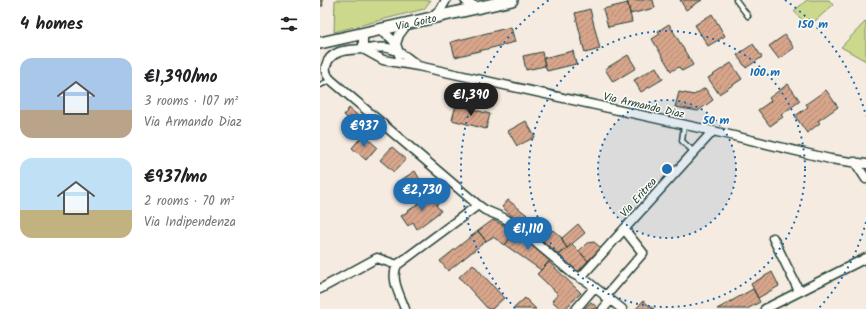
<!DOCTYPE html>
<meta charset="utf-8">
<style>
:root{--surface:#fff;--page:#f6f6f6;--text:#202124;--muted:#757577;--accent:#1f6fb2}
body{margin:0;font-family:Kalam,sans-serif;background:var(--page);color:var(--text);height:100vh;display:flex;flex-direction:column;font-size:15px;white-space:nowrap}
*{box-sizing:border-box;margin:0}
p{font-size:13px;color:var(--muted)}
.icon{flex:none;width:22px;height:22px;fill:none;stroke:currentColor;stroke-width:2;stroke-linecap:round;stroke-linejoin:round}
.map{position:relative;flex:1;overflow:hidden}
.panel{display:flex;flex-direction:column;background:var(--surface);width:320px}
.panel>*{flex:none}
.price{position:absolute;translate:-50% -34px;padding:0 9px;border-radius:14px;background:var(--accent);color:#fff;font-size:13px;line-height:26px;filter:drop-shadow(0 1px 2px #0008)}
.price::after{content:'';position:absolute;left:50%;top:24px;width:12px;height:9px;margin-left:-6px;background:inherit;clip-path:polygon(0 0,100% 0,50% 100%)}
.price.active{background:#222;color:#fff}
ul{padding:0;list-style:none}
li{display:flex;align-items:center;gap:12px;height:100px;padding:0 20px}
li span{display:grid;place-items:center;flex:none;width:112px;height:80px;border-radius:12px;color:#555}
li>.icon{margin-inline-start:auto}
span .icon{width:48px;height:48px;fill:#fffc;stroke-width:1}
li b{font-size:17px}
h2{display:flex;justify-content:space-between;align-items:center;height:48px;padding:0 20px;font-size:17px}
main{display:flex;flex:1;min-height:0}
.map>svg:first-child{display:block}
.green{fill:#ccd98d;stroke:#768b60}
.building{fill:url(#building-hatch);stroke:#1f3d34}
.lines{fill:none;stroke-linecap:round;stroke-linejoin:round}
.lane-casing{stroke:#1f3d34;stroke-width:7}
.street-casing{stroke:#1f3d34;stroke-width:11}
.secondary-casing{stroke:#1f3d34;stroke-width:14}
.lane{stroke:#fdfcf7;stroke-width:4}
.street{stroke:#fdfcf7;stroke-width:8}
.secondary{stroke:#fdfcf7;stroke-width:11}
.ring{fill:none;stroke:#1f6fb2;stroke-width:2;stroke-dasharray:2 4}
.labels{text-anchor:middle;stroke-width:3;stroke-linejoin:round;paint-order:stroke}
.street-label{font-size:11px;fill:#1f3d34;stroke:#fdfcf7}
.centre{fill:#1f6fb2;stroke:#fdfcf7;stroke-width:2}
.ring-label{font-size:12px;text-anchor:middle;font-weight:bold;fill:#1f6fb2;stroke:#fdfcf7;stroke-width:3;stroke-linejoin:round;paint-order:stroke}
</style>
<main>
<section class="panel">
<h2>4 homes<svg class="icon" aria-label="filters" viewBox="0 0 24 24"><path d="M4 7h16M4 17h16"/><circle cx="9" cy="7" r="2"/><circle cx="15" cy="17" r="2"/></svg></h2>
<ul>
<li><span style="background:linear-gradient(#a9c7e8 65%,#b9a48a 0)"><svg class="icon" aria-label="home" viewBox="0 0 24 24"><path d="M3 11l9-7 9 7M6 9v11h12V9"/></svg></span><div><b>€1,390/mo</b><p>3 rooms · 107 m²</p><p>Via Armando Diaz</p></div></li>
<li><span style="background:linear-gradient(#bfe0f5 65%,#c2b280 0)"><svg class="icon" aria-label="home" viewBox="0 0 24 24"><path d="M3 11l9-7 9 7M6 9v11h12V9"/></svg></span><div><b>€937/mo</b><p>2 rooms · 70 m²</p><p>Via Indipendenza</p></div></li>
</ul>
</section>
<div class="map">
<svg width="546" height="309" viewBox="0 0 546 309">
<defs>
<pattern id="building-hatch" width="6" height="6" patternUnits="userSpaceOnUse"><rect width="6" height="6" fill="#d8a58b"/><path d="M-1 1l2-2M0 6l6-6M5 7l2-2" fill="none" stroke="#af8872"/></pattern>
</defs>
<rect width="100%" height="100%" fill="#f6ebe1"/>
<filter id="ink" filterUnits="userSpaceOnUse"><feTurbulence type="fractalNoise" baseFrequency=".025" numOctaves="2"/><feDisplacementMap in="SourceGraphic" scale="8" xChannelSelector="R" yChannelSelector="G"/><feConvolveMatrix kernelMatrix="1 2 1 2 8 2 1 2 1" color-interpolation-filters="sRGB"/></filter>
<g filter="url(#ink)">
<path class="green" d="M15,0H111L104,9L14,32Z
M487,0H509L513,5L488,27L474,11Z
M546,21V61L521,47Z"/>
<path class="building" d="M0,0H2L3,6H0Z
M307,0H333L335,8L310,14Z
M360,0H382L366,10Z
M308,3L312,22L288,27L283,9Z
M270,9L280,49L265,53L255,13Z
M392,14L405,36L388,46L375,25Z
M349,24L373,65L362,71L359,67L351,71L332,39L340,34L338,31Z
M191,27L195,42L135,57L131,42Z
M465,35L474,48L459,59L449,46Z
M433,44L442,57L426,68L417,55Z
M253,51L256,64L227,71L223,58Z
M222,52L225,66L206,70L203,56Z
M308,55L316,68L293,82L285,69Z
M411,63L422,79L399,94L388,78Z
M336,67L343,79L321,92L314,80Z
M468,84L480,101L461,115L463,117L450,126L438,110L451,101L449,98Z
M385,88L393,100L378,111L355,107L359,92L374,95Z
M506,90L518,107L498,121L500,123L487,133L475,116L488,107L486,104Z
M136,105L170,114L166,129L132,120Z
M29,108L43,120L32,134L23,127L29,120L24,115Z
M206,121L215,137L197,146L188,131Z
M43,135L57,147L46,160L32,148Z
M72,147L86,159L74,172L60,160Z
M95,171L103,185L90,194L81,180Z
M112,194L119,203L116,205L121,211L97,229L93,222L88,226L81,216Z
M188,200L211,218L203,225L182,207Z
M211,218L230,233L223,241L203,225Z
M173,220L195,231L185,245L173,237L166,241L158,231Z
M258,224L265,233L247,248L243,242L242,238Z
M233,230L242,238L243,242L247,248L239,255L223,241Z
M158,231L166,241L128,271L120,261Z
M195,231L231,259L221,270L185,245Z
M274,242L281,248L268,261L259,251L267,243Z
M252,244L268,261L258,272L239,255Z
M229,262L261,293L245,309H241L232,301L238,294L217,274Z
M153,264L184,298L172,309H168L139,277Z
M452,272L459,286L438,298L431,284Z
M433,289L440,302L427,309H397Z
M205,298L216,309H193Z
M323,301L334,309H316Z
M271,302L279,309H264Z"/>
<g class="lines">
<defs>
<path id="lane" d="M416,0L428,16
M0,85L11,80
M364,125L362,141L374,152"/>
<path id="street" d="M145,0L147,2L159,8
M111,17L121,9L126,0
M57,30C68,34 78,42 79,55
M43,33V49
M76,44L79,35L88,23
M43,49L63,60L98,66L393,131L510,159L546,164
M97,65C88,58 79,50 68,48C59,46 52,49 43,49C30,50 10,49 6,66C5,71 7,76 11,80L158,205L165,210L184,218L195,225L253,274L268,282L302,309
M535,162L546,179
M453,238L479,291
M260,278L393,131
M0,289L57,258L77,265
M285,297L323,253L304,229
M85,309C80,295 70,279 77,265L158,205
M256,309L274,288
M283,309L290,301
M445,309L546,258"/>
<path id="secondary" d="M0,43L192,0"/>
</defs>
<use href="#lane" class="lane-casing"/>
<use href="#street" class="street-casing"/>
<use href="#secondary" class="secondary-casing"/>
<use href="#lane" class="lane"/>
<use href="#street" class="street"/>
<use href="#secondary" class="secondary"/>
</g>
</g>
<circle cx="347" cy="169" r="69" fill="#1f6fb2" fill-opacity=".12"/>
<g class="ring">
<circle cx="347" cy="169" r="69"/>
<circle cx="347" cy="169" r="138"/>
<path d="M546 222A206 206 0 0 1 499 308M195 308A206 206 0 0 1 229 0M465 0A206 206 0 0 1 546 116"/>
</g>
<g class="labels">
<g class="street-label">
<text transform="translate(96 22) rotate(-12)" y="4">Via Goito</text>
<text transform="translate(324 105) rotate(13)" y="4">Via Armando Diaz</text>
<text transform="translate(318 197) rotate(-48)" y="4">Via Eritrea</text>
</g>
</g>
<circle cx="347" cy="169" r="6" class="centre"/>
<g class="ring-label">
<text x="493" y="28">150 m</text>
<text x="445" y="76">100 m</text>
<text x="396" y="124">50 m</text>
</g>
</svg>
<b class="price active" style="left:151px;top:117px">€1,390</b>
<b class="price" style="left:44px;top:148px">€937</b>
<b class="price" style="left:102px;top:212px">€2,730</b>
<b class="price" style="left:208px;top:251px">€1,110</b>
</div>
</main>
